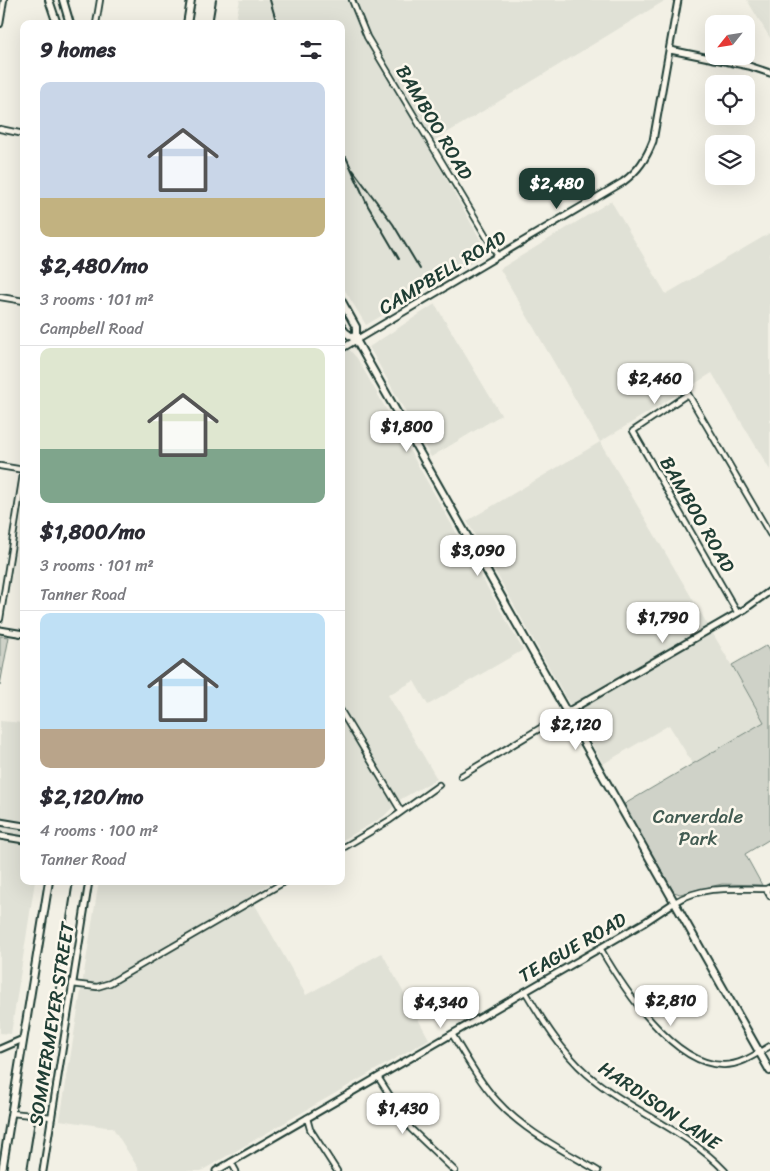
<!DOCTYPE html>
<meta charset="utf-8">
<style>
:root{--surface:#fff;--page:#f2f2f3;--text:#2b2b33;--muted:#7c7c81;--line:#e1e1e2;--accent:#1f3d34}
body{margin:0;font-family:Sriracha,sans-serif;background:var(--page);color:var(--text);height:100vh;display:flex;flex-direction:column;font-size:19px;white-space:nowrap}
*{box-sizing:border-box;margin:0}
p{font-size:16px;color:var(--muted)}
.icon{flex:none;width:28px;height:28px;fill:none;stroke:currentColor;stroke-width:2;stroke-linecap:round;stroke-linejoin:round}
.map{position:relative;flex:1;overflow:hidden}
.drawer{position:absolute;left:20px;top:20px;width:325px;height:865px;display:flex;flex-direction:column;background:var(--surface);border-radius:10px;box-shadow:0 5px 20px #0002}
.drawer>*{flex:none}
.needle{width:32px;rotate:240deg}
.tools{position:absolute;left:705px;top:15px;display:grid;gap:10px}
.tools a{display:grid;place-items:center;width:50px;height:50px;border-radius:10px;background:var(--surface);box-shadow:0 5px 20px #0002;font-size:25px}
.price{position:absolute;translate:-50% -42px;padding:0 11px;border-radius:10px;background:#fff;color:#222;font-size:16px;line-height:32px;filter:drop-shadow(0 1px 2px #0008)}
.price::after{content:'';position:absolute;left:50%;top:30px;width:15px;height:11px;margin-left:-8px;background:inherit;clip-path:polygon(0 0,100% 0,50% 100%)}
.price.on{background:var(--accent);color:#fff}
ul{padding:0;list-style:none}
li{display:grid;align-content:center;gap:10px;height:265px;padding:0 20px}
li+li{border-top:1px solid var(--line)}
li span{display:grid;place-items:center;height:155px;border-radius:10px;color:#555}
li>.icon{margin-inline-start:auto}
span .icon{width:90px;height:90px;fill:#fffc;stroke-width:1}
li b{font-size:21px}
h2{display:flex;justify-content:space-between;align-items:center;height:60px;padding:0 20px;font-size:21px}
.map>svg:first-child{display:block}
.built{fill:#e0e1d6}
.green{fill:#cfd2c8;stroke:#77887e}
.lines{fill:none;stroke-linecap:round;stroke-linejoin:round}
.minor-casing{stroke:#1f3d34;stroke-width:8}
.tertiary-casing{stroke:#1f3d34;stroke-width:9}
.secondary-casing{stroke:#1f3d34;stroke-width:10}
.minor{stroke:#fbf7ec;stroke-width:4.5}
.tertiary{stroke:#fbf7ec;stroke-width:5}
.secondary{stroke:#fbf7ec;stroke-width:6}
.rail{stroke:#1f3d34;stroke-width:2}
.labels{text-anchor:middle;stroke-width:5;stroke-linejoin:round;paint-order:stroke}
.street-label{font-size:19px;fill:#1f3d34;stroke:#fbf7ec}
.park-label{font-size:19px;fill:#425b52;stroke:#fbf7ec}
</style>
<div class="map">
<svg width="770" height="1171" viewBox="0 0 770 1171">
<rect width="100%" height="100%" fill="#f2f0e5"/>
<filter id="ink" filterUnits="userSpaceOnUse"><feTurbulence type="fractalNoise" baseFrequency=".02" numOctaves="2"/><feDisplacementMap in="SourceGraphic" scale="10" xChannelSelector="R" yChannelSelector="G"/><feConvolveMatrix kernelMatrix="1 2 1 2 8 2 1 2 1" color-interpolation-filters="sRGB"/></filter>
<g filter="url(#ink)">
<path class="built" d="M240,0H666L427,145L488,253L366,325L341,284V24H235Z
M747,0H770V38Z
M611,201L666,294L770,233V470L712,373L600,442L765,722L693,764L669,725L603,764L467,521L600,442L500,269Z
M435,304L501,415L431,457L369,347Z
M341,341L357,358L523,650L428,705L414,681L388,695L437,779L401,799L383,817L341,841Z
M0,721L24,723V881H35L11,1034L0,1033Z
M99,881H274L250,896L306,995L382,953L429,1039L201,1171H140L113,1128L60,1120Z"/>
<path class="green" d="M0,636L9,637L0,685Z
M767,645L770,650V839L745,854L762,885L722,884L680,894L674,892L623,805L764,722L732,665Z"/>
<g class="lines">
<defs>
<path id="minor" d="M352,0L367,37L498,256
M0,24L4,0
M96,24L100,0
M0,129L24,134
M0,297L24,301
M0,466L24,470
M737,612L633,431L688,394L770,534
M0,619L24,468
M341,711L401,811
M461,776L567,712
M341,849L390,820L439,785
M766,889L770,896
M675,902C704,885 734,889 766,889L770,887
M600,948C622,986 673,1066 724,1065C741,1065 756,1054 770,1046
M72,984L97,987L110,983L286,881
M525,991C543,1021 561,1051 587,1074C631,1112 684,1128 725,1171
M452,1034C466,1057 479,1081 497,1101C525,1132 563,1150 598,1171
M378,1077L411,1129L455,1171
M11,1113L52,1117
M307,1118L310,1129L337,1171
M231,1162L236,1171"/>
<path id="tertiary" d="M670,50L749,66L770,73
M341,349L623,182C638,171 646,159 653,141L678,0
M0,630L24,634
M567,712L745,609L770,591
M0,822L24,826
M0,836L24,840
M0,1049L23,1039
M43,1171L89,881
M216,1171L645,922L675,902"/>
<path id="secondary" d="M49,0L57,24
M63,0L70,24
M187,24L191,0
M341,300L356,327V340
M341,326L345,332L356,340L770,1071
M2,1171L49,881"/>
</defs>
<use href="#minor" class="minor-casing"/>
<use href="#tertiary" class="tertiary-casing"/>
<use href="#secondary" class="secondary-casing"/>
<use href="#minor" class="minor"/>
<use href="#tertiary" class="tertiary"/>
<use href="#secondary" class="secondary"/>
<path class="rail" d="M270,0L277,24
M212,24L216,0
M346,157L368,206L399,259
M353,170L393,224L420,269
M27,1171L73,881"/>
</g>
</g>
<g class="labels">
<g class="street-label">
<text transform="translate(435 122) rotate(59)" y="7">BAMBOO ROAD</text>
<text transform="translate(442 272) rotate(-31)" y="7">CAMPBELL ROAD</text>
<text transform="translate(698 514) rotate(60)" y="7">BAMBOO ROAD</text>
<text transform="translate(572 947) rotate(-30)" y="7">TEAGUE ROAD</text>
<text transform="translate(51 1024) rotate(-81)" y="7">SOMMERMEYER STREET</text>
<text transform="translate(660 1105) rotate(34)" y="7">HARDISON LANE</text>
</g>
<g class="park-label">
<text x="698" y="823">Carverdale<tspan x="698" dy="22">Park</tspan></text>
</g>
</g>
</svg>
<div class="tools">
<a><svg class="needle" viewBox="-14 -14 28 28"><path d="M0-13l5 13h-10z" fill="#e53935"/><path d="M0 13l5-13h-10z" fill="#7c7c81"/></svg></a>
<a><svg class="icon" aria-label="locate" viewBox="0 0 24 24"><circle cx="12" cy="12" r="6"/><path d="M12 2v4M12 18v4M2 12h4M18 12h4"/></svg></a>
<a><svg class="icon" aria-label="layers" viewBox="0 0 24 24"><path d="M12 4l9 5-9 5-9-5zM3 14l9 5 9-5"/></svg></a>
</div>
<b class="price on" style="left:557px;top:210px">$2,480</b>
<b class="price" style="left:655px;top:405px">$2,460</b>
<b class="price" style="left:407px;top:453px">$1,800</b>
<b class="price" style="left:478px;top:577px">$3,090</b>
<b class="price" style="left:663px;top:644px">$1,790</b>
<b class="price" style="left:576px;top:751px">$2,120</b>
<b class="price" style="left:671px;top:1027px">$2,810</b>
<b class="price" style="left:441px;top:1029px">$4,340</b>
<b class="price" style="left:403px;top:1135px">$1,430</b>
<section class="drawer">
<h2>9 homes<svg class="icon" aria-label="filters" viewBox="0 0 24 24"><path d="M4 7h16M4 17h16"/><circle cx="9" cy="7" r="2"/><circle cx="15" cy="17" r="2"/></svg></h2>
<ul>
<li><span style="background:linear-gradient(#c9d6e8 75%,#c2b280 0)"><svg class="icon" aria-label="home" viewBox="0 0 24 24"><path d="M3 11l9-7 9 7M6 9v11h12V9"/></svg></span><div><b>$2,480/mo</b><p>3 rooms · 101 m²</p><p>Campbell Road</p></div></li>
<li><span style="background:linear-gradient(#dfe7d0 65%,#7fa58c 0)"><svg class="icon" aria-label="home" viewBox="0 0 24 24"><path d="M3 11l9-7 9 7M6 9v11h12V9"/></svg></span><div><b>$1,800/mo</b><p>3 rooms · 101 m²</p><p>Tanner Road</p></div></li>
<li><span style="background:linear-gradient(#bfe0f5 75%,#b9a48a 0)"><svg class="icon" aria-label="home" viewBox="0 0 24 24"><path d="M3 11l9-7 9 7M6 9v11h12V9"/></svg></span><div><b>$2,120/mo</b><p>4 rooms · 100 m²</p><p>Tanner Road</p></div></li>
</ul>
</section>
</div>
